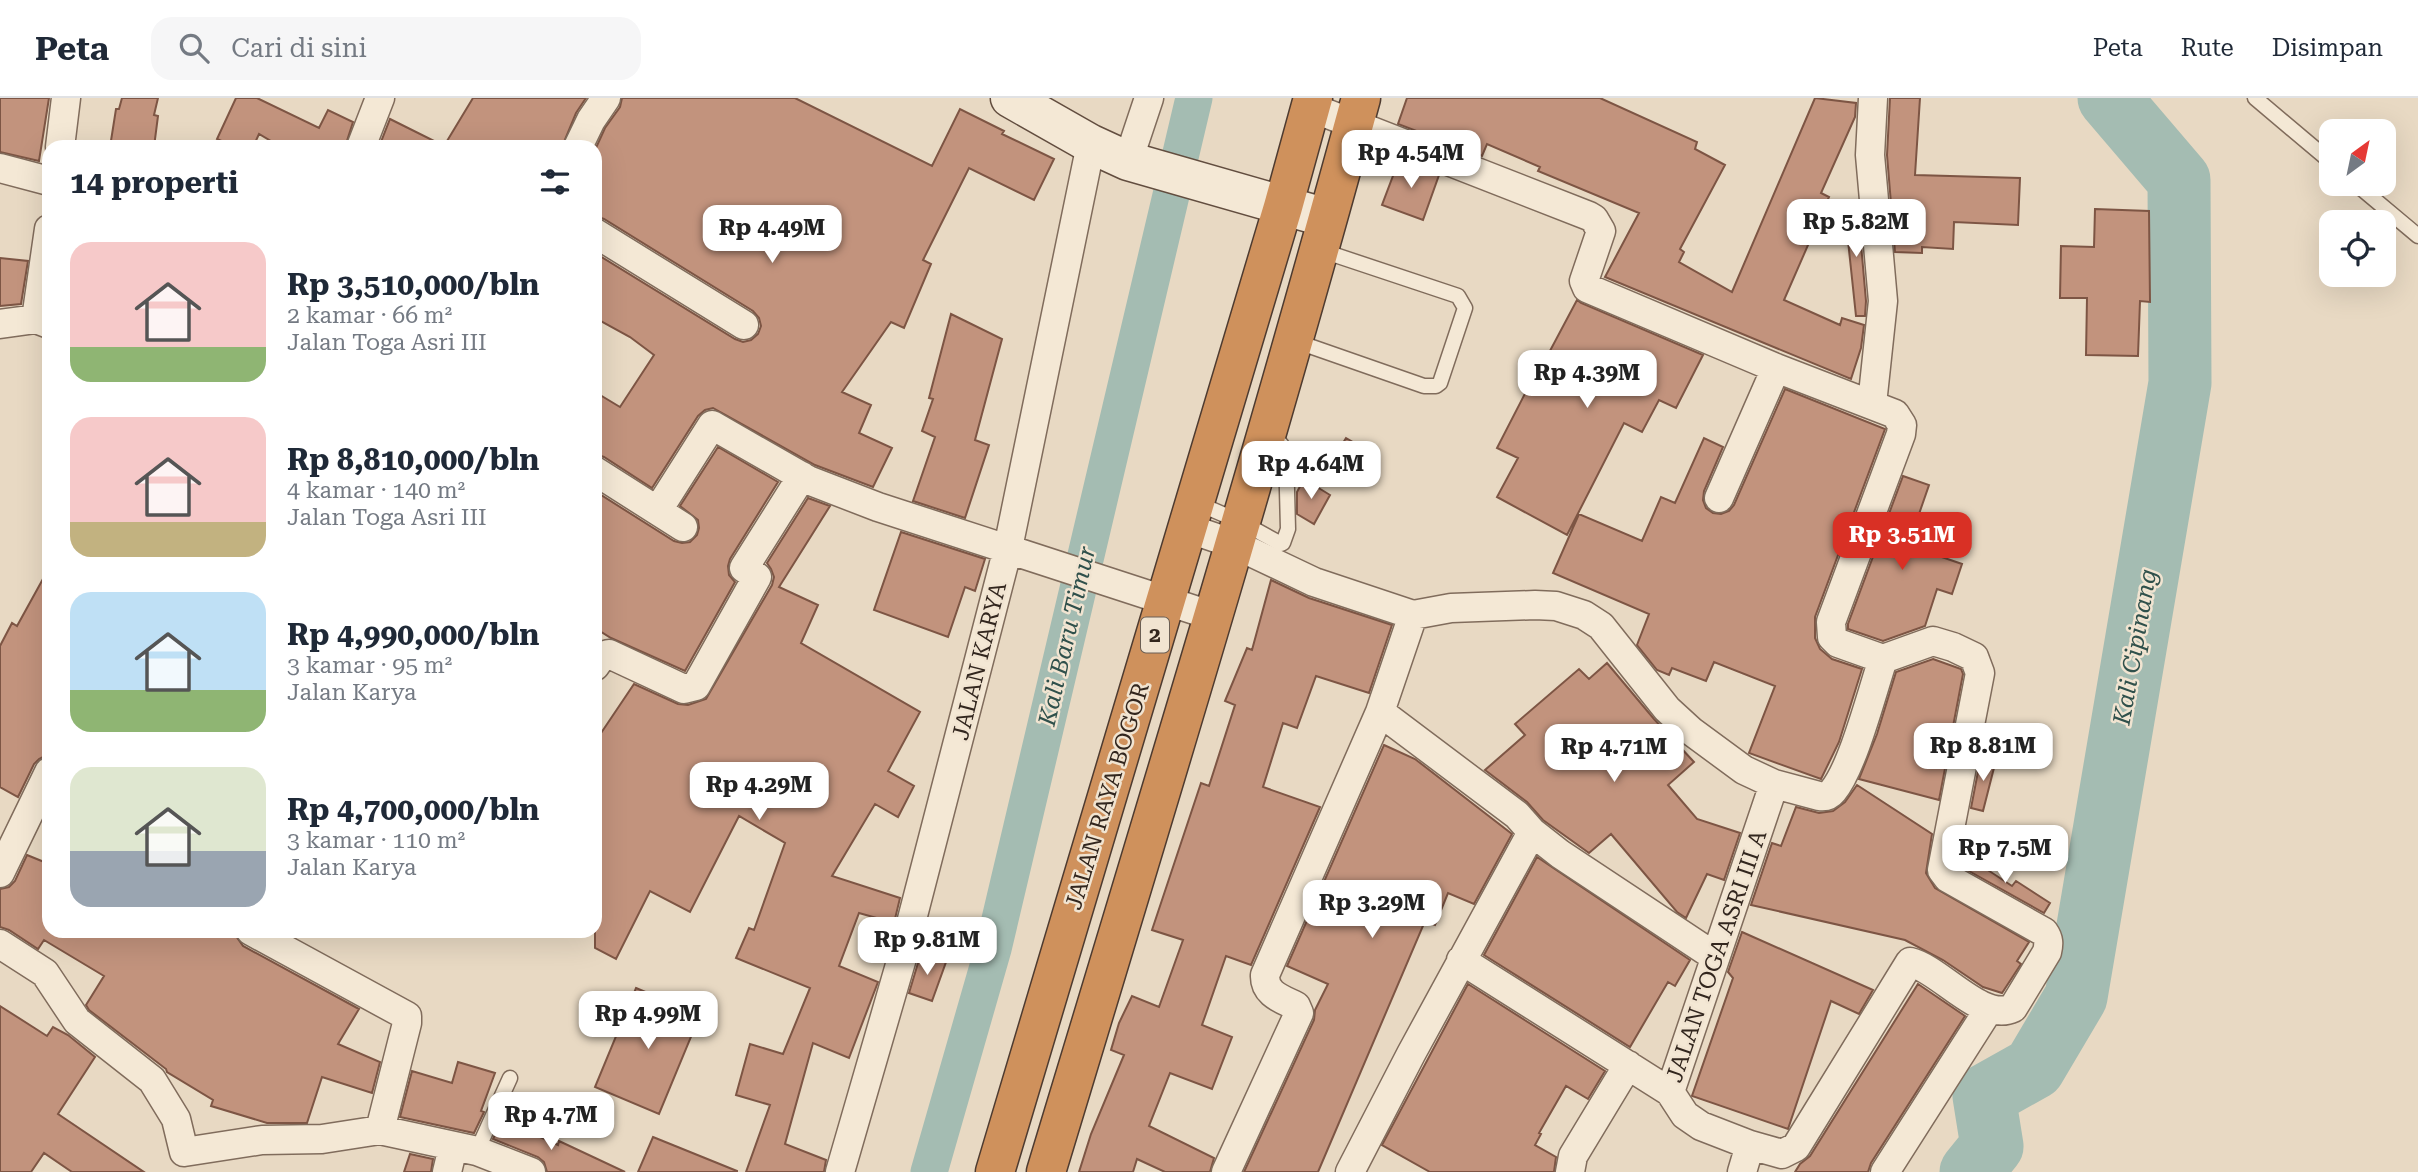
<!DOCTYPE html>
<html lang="id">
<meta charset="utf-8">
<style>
:root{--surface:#fff;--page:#f6f6f7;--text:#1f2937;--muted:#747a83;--line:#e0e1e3;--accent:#d93025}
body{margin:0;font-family:"Roboto Serif",serif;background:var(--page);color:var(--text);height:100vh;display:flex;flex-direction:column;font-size:26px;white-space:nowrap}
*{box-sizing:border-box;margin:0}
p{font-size:23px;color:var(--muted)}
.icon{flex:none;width:38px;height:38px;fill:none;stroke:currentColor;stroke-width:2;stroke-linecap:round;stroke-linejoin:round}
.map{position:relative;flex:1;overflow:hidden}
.panel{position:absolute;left:42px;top:42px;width:560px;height:798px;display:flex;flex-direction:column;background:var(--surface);border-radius:21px;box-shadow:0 7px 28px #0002}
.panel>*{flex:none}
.needle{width:46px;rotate:33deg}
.tools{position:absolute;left:2319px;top:21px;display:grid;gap:14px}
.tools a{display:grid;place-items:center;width:77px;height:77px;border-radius:14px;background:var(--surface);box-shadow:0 7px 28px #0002;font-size:35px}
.price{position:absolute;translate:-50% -60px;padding:0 16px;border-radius:14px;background:#fff;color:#222;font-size:23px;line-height:46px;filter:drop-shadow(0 2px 4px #0008)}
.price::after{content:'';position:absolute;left:50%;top:42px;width:21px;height:16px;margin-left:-10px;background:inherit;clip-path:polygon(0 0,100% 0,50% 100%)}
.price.current{background:var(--accent);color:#fff}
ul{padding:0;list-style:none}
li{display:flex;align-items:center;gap:21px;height:175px;padding:0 28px}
li span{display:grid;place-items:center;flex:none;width:196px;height:140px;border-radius:21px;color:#555}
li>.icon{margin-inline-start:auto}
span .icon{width:84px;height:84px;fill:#fffc;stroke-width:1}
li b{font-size:30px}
h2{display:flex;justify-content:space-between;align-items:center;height:84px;padding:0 28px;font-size:30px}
header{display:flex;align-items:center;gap:42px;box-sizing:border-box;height:98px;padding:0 35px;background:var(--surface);border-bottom:2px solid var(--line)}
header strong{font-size:33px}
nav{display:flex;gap:38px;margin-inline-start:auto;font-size:24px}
.search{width:490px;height:63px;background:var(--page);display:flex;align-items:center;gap:18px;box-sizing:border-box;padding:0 24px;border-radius:21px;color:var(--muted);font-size:26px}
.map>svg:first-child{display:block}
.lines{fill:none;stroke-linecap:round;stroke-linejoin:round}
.canal{stroke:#a4bcb2;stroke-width:37}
.river{stroke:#a4bcb2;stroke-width:63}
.building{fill:#c2937d;stroke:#7d5544;stroke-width:2}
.lane-casing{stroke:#806c5c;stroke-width:17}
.street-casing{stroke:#806c5c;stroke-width:31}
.secondary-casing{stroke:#624d3f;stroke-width:41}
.highway-casing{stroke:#4e3b30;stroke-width:41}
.lane{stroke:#f4e8d5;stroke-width:14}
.street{stroke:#f4e8d5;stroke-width:28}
.secondary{stroke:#f4e8d5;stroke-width:38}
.highway{stroke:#cf915c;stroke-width:38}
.labels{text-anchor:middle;stroke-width:5;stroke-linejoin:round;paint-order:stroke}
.shield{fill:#f1e4d1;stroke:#6b5f54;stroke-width:2}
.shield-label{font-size:21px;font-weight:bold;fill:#32261e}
.street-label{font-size:23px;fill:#32261e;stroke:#f1e4d1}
.water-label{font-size:24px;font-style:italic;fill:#2f504b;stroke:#f1e4d1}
</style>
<header>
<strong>Peta</strong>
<div class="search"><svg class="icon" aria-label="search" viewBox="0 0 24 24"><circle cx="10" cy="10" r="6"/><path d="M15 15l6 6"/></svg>Cari di sini</div>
<nav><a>Peta</a><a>Rute</a><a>Disimpan</a></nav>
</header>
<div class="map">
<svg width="2418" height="1074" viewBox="0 0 2418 1074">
<rect width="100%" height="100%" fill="#e8d9c3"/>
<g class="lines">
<path class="canal" d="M929,1074L993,851L1194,0"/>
<path class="river" d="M1971,1074L1992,1048L1984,998L2034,970L2076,899L2180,285L2179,82L2109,0"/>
</g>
<path class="building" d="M0,0H49L39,63L0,54Z
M122,0H158L154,17L158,18L154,49H110L116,11H119Z
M236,0H257L319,30L328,12L353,24L345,49H281L259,36L253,49H235L217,41Z
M473,0H586L576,15L562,49H379L390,21L444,48Z
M622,0H795L932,68L960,11L1004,33L1002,36L1054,61L1034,102L969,70L923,162L931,166L904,230L891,224L842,294L871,307L859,335L892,350L873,389L815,367L713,310L705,312L698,318L652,390L604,359L595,356V294L620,309L654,257L630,239L595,220V155L735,241L743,244L751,242L758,236L761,228L759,220L753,213L604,121L595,118V52L605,30L620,9Z
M1407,0H1600L1697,44L1695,51L1725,67L1680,151L1684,154L1679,164L1732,194L1815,0L1856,5L1855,19L1821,95L1829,99L1784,202L1840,227L1842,220L1864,227L1861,250L1851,281L1605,179L1639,115L1538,73L1540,69L1487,46L1482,58L1398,26Z
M1890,0H1920L1915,77L2020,80L2018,127L1954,124L1953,151L1922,149V155L1895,154L1887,57Z
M1399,62L1439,77L1423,122L1382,107Z
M1844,105L1858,112L1866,203L1865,218H1856Z
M2095,111L2149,113L2150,204L2140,203L2138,258L2086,257L2087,200H2060L2061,148L2094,149Z
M0,160L28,163L21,206L0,208Z
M1577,202L1581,205L1703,257L1676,310L1659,302L1642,334L1624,325L1567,437L1497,399L1518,360L1497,350L1532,282L1534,283Z
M951,216L1002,241L975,342L989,347L965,420L913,403L935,339L922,333L933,301L929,300Z
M1785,291L1885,331L1815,519V540L1820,551L1832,561L1862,571L1839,644L1821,681L1749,655L1775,588L1714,564L1706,583L1672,570L1669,577L1657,572L1637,547L1649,516L1553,475L1579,416L1642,443L1661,399L1675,405L1704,340L1723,349L1704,393L1703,402L1706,410L1713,415L1721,416L1729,413L1734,407Z
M1346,340L1372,355L1356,382L1330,366Z
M718,349L778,384L730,461L728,468L729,477L735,484L685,573L611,540L595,530V407L601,397L674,443L682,445L690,444L697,437L699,430L698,422L680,408Z
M1903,378L1929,387L1919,416L1932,420L1921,452L1962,466L1952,496L1937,491L1925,528L1883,543L1848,531V526Z
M1304,381L1330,397L1314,426L1297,416V394Z
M808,400L830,408L779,489L818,507L801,545L920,614L888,673L914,688L898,719L875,706L832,778L900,800L894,825L859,815L839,868L878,884L849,960L813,945L785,1046L826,1062L824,1074H746L770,1007L736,997L750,946L783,956L810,890L736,860L749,830L754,832L785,745L739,718L690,814L650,793L616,861L595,850V644L634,586L678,606L688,607L706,601L772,487L774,479L771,471L767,465Z
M901,434L985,461L975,493L965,489L948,539L874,512Z
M49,470V656L39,661L34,666L18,699L0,689V548L12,525L17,528Z
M1271,482L1309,500L1392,527L1369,595L1316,578L1297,630L1283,625L1263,689L1320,709L1251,867L1226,858L1202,927L1232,939L1212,991L1170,975L1149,1028L1214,1060L1210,1074H1165L1137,1061L1133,1074H1079L1091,1036L1124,957L1111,952L1119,925L1132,898L1159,909L1183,842L1152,832L1201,685L1209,688L1235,607L1225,603L1247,550L1252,552Z
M1933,561L1961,571L1963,576L1939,702L1859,681L1877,636L1896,574Z
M1607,565L1654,621L1694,664L1668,687L1697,721L1740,735L1724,782L1707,776L1686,820L1677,814L1611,736L1589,755L1543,722L1527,704L1485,672L1525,637L1515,626L1579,571L1589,581Z
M1384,647L1415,661L1512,736L1474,806L1448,795L1435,827L1425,823L1318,1074H1244L1314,922L1315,912L1328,886L1287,868Z
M1981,658L1996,662L1983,713L1971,710Z
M1857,687L1932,736L1926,775L1935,790L2029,844L2017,863L2021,866L2002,895L1983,889L1943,862L1905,842L1751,807L1772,745L1781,748L1796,709L1819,715L1833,713L1845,704Z
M1962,755L2012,788L2016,783L2050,805L2044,815L1960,768Z
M27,757L49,766V833H227L236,838L243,848L359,911L338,946L380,964L372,995L322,979L307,1025H267L211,1008L213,1002L167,974L166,971L89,912L86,907L104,878L44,842L38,851L9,832L0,829V791L9,789L15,783Z
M1537,759L1690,862L1675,888L1668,884L1630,949L1484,857Z
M1742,834L1873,892L1859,916L1831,903L1788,1031L1692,998L1733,880L1728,874Z
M921,855L946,864L932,903L909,895Z
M1468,886L1605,973L1588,1001L1566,988L1539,1035L1541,1036L1535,1047L1556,1059L1554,1074H1430L1382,1047Z
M1918,886L1965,918L1871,1065L1868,1074H1795L1800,1066L1810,1058Z
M636,890L700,917L659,1016L595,989Z
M0,908L47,938L53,929L68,937L95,959L58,1016L144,1074H72L44,1055L31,1074H0Z
M458,964L495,975L481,1013L484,1014L474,1035L400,1019L412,973L452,985Z
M502,1022L558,1047L559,1043L625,1074H547L544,1064L538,1059L493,1041Z
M653,1039L737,1073V1074H638Z
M410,1056L433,1061L431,1074H404Z"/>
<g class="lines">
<defs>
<path id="lane" d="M2255,0L2331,64
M2356,86L2418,138
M1295,243L1424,288H1436L1440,285L1465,210L1458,198L1320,152
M1197,405L1241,424L1281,446L1283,445L1288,431L1286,354L1281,346L1266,341
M477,1053L510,980"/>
<path id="street" d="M1310,9L1589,118L1594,121L1601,133L1584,183L1587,190L1776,270L1895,316L1902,327L1901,336L1831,524L1832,539L1838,545L1883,561L1933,543L1953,549L1974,559L1980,575L1942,772L1948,780L2044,834C2049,841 2049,846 2047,854L2013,910C1982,925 1940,871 1910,864L1796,1049L1782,1056L1750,1047L1701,1028L1685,1017L1670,994L1774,686
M60,49L66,0
M361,49L380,0
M578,49L591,22L606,0
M1128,63L1149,0
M0,70L49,83
M49,131L36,221L49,226
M595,135L744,227
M0,226L36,221
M1872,306L1883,203L1870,57L1873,0
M595,373L683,429
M1719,400L1776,270
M658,412L712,327L808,382L878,409L1213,518
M1187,430L1234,446L1314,484L1413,517L1451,510L1535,507L1556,508L1584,517L1601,528L1667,611L1691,633L1744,672L1774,686L1819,698C1825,699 1829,698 1833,693C1853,669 1872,594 1883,561
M595,568L602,558L609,556L684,591L696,588L757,479L744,470L802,378
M1380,614L1517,717L1532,734L1560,756L1714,858
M0,775L49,674
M251,833L407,918V925L380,1032
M0,846L45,875L77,923L152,982L176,1021L184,1054L262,1042L322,1041L380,1032L477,1053L531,1074
M1461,862L1670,994
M447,1074L453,1049
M840,1074L902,860L1008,450L1091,46
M1226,1074L1299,915L1296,908C1282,901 1264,896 1265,877L1380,614L1413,517
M1350,1074L1411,956L1532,734
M1570,1074L1573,1058L1628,967
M1742,1074L1750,1047
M1885,1074L1989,911"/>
<path id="secondary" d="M1010,0L1091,46L1128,63L1327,120"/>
<path id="highway" d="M995,1074L1283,109L1313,0
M1046,1074C1154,717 1263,360 1361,0"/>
</defs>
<use href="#lane" class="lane-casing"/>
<use href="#street" class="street-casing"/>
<use href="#secondary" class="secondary-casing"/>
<use href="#highway" class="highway-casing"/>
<use href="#lane" class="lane"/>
<use href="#street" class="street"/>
<use href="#secondary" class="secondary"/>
<use href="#highway" class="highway"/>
</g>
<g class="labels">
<rect class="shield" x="1141" y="519.5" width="28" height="35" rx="5"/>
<g class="shield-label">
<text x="1155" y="544">2</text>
</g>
<g class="street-label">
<text transform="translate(979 563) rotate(-76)" y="8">JALAN KARYA</text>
<text transform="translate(1107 698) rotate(-73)" y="8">JALAN RAYA BOGOR</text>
<text transform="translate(1716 858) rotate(-71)" y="8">JALAN TOGA ASRI III A</text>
</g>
<g class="water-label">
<text transform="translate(1067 538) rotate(-77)" y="8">Kali Baru Timur</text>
<text transform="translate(2135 549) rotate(-80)" y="8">Kali Cipinang</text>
</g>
</g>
</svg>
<div class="tools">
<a><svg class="needle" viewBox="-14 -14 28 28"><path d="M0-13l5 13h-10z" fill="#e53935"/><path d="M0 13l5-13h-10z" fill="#747a83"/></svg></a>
<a><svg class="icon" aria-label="locate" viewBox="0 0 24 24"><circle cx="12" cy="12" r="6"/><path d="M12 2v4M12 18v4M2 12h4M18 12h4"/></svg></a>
</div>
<b class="price" style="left:1411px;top:92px">Rp 4.54M</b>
<b class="price" style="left:1856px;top:161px">Rp 5.82M</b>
<b class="price" style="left:772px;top:167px">Rp 4.49M</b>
<b class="price" style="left:1587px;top:312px">Rp 4.39M</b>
<b class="price" style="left:1311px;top:403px">Rp 4.64M</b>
<b class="price current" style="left:1902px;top:474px">Rp 3.51M</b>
<b class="price" style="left:1983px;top:685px">Rp 8.81M</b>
<b class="price" style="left:1614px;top:686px">Rp 4.71M</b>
<b class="price" style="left:759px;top:724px">Rp 4.29M</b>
<b class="price" style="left:2005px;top:787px">Rp 7.5M</b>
<b class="price" style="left:1372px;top:842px">Rp 3.29M</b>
<b class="price" style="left:927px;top:879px">Rp 9.81M</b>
<b class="price" style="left:648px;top:953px">Rp 4.99M</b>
<b class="price" style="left:551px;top:1054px">Rp 4.7M</b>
<section class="panel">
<h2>14 properti<svg class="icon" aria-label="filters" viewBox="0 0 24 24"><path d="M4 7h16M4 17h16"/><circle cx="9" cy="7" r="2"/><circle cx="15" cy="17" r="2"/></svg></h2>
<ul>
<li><span style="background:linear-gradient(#f6c9c9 75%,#8fb573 0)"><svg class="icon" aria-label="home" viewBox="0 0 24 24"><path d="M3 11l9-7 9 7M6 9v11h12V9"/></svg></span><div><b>Rp 3,510,000/bln</b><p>2 kamar · 66 m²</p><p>Jalan Toga Asri III</p></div></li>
<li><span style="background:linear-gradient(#f6c9c9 75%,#c2b280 0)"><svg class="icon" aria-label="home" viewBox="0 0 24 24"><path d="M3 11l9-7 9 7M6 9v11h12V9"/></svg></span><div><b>Rp 8,810,000/bln</b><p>4 kamar · 140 m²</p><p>Jalan Toga Asri III</p></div></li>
<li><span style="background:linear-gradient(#bfe0f5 70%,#8fb573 0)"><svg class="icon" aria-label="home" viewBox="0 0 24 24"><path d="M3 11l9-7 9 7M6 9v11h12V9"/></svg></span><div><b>Rp 4,990,000/bln</b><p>3 kamar · 95 m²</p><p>Jalan Karya</p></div></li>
<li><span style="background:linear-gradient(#dfe7d0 60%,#9aa5b1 0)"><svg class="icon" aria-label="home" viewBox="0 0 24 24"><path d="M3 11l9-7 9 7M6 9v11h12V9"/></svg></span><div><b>Rp 4,700,000/bln</b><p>3 kamar · 110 m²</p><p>Jalan Karya</p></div></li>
</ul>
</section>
</div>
